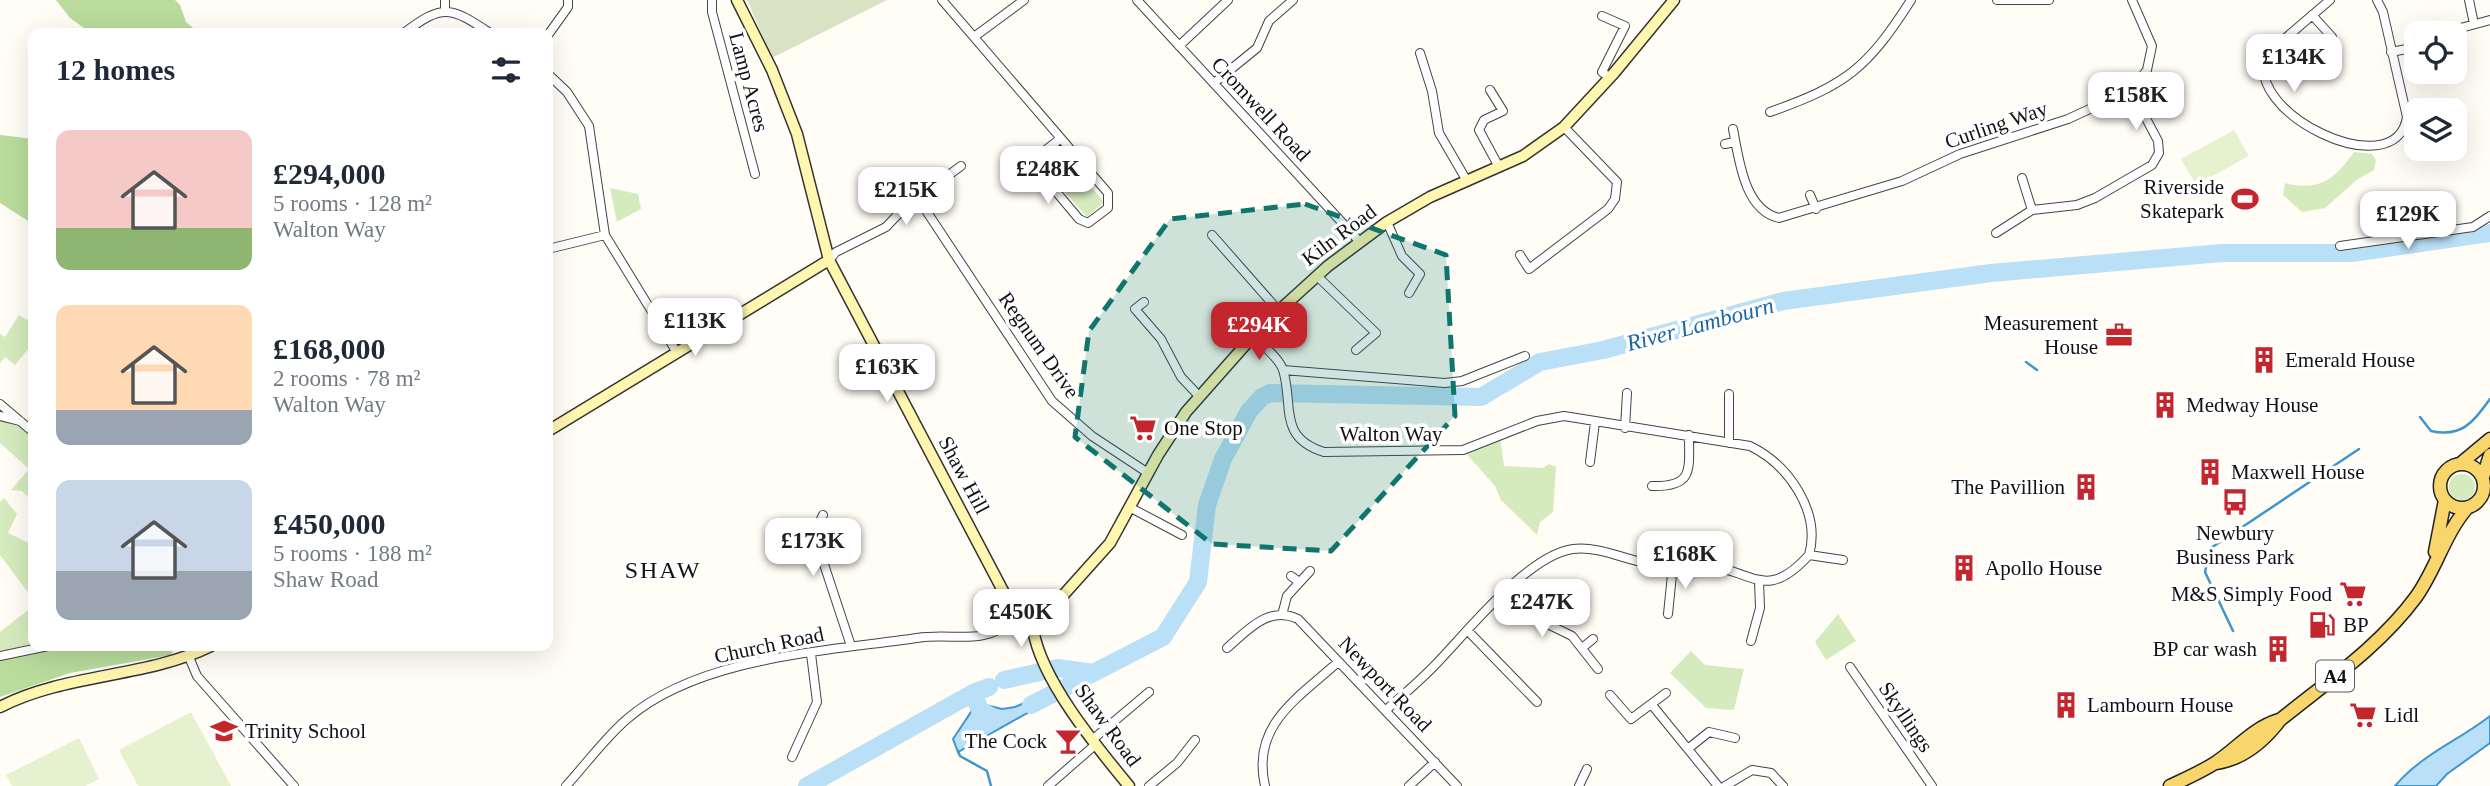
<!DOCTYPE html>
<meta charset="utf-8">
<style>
:root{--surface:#fff;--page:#f2f2f3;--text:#1f2937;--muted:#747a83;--accent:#c4262e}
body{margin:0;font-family:"Times New Roman",serif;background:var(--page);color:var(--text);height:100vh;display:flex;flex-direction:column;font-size:26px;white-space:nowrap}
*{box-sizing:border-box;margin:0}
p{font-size:23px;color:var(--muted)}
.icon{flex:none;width:38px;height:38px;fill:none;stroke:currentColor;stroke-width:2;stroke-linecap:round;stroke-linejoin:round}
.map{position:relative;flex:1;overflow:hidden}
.sheet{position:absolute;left:28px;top:28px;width:525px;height:623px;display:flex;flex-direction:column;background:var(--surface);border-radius:14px;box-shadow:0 7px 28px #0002}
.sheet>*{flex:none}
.controls{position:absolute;left:2404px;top:21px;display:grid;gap:14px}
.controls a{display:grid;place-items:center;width:63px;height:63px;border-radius:14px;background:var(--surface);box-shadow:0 7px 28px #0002;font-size:35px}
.price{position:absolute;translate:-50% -60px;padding:0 16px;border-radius:14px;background:#fff;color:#222;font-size:23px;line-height:46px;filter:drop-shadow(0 2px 4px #0008)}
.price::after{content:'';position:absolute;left:50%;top:42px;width:21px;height:16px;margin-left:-10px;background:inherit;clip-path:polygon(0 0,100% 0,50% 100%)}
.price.current{background:var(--accent);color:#fff}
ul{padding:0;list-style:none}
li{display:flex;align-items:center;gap:21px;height:175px;padding:0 28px}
li span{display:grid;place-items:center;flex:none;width:196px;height:140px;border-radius:14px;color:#555}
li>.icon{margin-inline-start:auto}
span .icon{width:84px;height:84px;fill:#fffc;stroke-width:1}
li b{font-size:30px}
h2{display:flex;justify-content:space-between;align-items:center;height:84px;padding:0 28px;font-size:30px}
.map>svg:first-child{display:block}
.green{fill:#d5ebbd}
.forest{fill:#b9dc9c}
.cemetery{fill:#d9e3c4}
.pitch{fill:#e6f2cf}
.water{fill:#b9e0f7;stroke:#3f96cf;stroke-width:2}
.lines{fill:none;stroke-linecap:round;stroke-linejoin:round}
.stream{stroke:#3f96cf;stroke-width:2.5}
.river{stroke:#b9e0f7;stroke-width:18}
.street-casing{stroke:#444;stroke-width:10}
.secondary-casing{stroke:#333;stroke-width:13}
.primary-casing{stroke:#222;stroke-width:15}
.street{stroke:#fff;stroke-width:8}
.secondary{stroke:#fff6b0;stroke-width:10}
.primary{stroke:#f9d66b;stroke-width:12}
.marked{fill:#0f766e;fill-opacity:0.2;stroke:#0f766e;stroke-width:5;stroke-dasharray:14 9;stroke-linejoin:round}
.labels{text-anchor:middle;stroke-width:7;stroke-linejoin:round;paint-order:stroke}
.shield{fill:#fff;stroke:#585858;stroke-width:2}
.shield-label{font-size:19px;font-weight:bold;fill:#111}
.street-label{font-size:21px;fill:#111;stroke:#fff}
.poi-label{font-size:21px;fill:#111;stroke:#fff;text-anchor:start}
.water-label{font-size:23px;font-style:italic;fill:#1768a6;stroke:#fff}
.quarter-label{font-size:24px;letter-spacing:2px;fill:#111;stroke:#fff}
</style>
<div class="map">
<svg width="2490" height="786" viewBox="0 0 2490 786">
<rect width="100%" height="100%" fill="#fffdf5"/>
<path class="green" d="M1059,151L1104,202L1087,217L1042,166Z
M2354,152L2372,154L2376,160L2374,170L2358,179L2325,208L2302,212L2283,195L2285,183C2319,192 2335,179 2354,152Z
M610,188L638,194L641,209L617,222Z
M33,311V343L15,365L5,357L0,363V334L5,337L19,315L27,320Z
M0,417L20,422L33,434V502L22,491L11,490L29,469L0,443Z
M1500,436L1504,466L1543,468L1549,464L1556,467L1553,512L1540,522L1537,535L1501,500L1495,486L1463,450L1484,446Z
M2449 487a13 13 0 1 1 26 0a13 13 0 1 1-26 0Z
M4,498L17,514L8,533L33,545V599L0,555V502Z
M33,606V646L0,655V632Z
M1838,614L1856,641L1826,660L1815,642Z
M1691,651L1705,665L1744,669L1734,710L1706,708L1670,673Z"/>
<path class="forest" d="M56,0H175L180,5L186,22L199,33H91L70,18Z
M0,135L33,139V224L0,203Z
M55,646H186L173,650L171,655L70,673L0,697V657H17Z"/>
<path class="cemetery" d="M747,0H887L772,58Z"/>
<path class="pitch" d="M2234,130L2249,156L2196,185L2181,159Z
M191,712L231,786H138L119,750Z
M79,738L99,779L85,786H12L6,775Z"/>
<path class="water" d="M1049,692L1052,699L958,752L953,739L977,703L1002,709L1015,707Z
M2490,716V743L2447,774L2436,786H2395C2422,754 2458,741 2490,716Z"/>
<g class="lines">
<path class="stream" d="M2026,362L2037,370
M2420,417L2431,431C2462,438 2473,422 2490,399
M2233,631L2205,572L2211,548L2359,449
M958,751L960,756L987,771L991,786"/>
<path class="river" d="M1004,680L1058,668L1093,673
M973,693L989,687
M1031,705L1163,637L1198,582L1207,505L1223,459L1249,411L1262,397L1270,393L1481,397L1540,362L1603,350L1783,301L1991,273L2222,253H2352L2490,233
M807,786L973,693L980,710L994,718"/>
<defs>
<path id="street" d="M445,0V11
M712,0V12L755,174
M942,0L1108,193V208L1088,223L1079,219L1037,169L1038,156L1060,139
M1137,0L1360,242
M1997,0H2049
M2330,0L2268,53C2236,110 2396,189 2407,117L2383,12L2377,0
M2469,0L2474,24
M2312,15L2332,37L2333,46
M1602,16L1625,26L1602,72L1610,78
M404,33C443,3 451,7 490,33
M2442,33L2490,20
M548,35L568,7V0
M974,37L1024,0
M1179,46L1228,0
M2391,52L2417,47
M1420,53L1432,91L1439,133L1467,181
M548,74L567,92L589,126L605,235L676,351
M1214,83L1257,48L1269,21L1293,0
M1490,90L1503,111L1484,120L1479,130L1499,167
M1770,112C1846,85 1867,69 1911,0
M1733,129C1739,159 1744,210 1779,218L1902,181L1960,154L2068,119L2131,90L2147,70L2152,46L2132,0
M1725,144L1735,142
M2022,178L2032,210
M1810,195L1816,209
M927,212L1052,401L1092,436L1148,473
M1387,222L1402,256L1420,274L1409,293
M1996,233L2032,210L2077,205L2095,198L2152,165L2159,153L2158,141L2131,90
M1212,235L1278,310
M2340,246L2473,227L2490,216
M548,249L605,235
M1520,255L1529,269L1608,209L1615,199L1617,182L1564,127
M829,260L836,252L886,227L905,207L961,166
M1317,276L1376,333L1356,350
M1144,302L1135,309L1161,339L1181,377L1198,395
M1255,337C1264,347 1279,358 1283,370C1294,405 1277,437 1324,452L1463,450L1537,421L1564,416L1750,446C1789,465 1821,512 1809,555C1768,600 1756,574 1709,565C1690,561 1671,566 1651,564C1625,560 1600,546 1573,549C1528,555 1468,631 1437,663C1421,680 1403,695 1386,710
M1283,370L1445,383L1462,381L1525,356
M1729,394V443
M0,404L33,432
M0,416L20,421
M1625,428L1627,393
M1590,462L1595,422
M1652,486C1694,487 1689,470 1689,435
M1131,508L1182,535
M823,515L814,534L851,646
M1809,555L1843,560
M1291,576L1299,582
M1504,593L1527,614L1572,636L1598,669
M1668,614L1673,565
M1282,615L1287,596L1310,571
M1467,630L1537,702
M1751,641L1760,608L1759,581
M1227,648C1247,631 1268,605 1298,619L1457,786
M1582,648L1593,639
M0,656L48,646
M189,657L197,676L294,786
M1850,667L1932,786
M1610,695L1631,719L1666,693
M1652,705L1718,786
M1092,740L1149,692
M1689,748L1709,732L1735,738
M792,757L817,702L811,654
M566,786C586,764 605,738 627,719C699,657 827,651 917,638C955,632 980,647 1014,620
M1048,786L1095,745
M1149,786L1177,763L1195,740
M1265,786C1251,725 1298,698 1338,662
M1409,786L1435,762
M1579,786L1587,769
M1725,786L1752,770L1771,773L1783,786"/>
<path id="secondary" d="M737,0L772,70L797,134L829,260L1012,608L1014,620L1033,629
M548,431L829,260
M1033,629L1110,543L1158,455L1186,412L1262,326L1328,266L1387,222L1430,197L1523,156L1564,127L1614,73L1674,0
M1033,629C1041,680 1096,746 1129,786
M0,707C66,673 146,678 211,646"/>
<path id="primary" d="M2440 486a22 22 0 1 1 44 0a22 22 0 1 1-44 0Z
M2460,464L2490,439
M2483,477L2490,455
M2435,552L2445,500
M2216,763C2243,759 2264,741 2280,720C2327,682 2380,646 2416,597C2436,569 2444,535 2467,508
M2170,786C2185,779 2201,772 2215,763C2238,748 2251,729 2279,720"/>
</defs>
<use href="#street" class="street-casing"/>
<use href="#secondary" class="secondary-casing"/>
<use href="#primary" class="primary-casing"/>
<use href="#street" class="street"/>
<use href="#secondary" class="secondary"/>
<use href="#primary" class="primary"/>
</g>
<path class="marked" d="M1305,204L1446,255L1455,416L1331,551L1212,544L1075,437L1089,331L1170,219Z"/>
<defs>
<symbol id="stadium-bare" viewBox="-9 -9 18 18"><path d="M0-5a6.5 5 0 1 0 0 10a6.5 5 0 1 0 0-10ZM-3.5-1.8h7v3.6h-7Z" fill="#c4262e" stroke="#fff" stroke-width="2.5" paint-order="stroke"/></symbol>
<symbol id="office-bare" viewBox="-9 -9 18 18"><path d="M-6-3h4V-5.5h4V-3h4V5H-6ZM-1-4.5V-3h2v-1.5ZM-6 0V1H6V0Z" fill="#c4262e" stroke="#fff" stroke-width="2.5" paint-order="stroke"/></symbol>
<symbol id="building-bare" viewBox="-9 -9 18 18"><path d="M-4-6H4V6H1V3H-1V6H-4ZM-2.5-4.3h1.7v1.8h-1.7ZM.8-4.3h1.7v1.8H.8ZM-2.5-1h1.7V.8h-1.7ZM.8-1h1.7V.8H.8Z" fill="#c4262e" stroke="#fff" stroke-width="2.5" paint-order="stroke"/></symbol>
<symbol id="supermarket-bare" viewBox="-9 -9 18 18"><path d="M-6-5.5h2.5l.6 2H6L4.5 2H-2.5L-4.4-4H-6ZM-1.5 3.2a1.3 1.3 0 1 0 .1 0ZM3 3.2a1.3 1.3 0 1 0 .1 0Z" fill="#c4262e" stroke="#fff" stroke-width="2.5" paint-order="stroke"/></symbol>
<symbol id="bus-bare" viewBox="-9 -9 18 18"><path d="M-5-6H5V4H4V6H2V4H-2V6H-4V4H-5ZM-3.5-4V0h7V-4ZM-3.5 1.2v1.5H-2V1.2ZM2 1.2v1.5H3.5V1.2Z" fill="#c4262e" stroke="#fff" stroke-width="2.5" paint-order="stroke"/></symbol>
<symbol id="fuel-bare" viewBox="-9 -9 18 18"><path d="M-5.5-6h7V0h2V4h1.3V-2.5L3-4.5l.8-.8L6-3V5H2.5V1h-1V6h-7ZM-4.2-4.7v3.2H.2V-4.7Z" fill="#c4262e" stroke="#fff" stroke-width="2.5" paint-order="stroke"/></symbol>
<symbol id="school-bare" viewBox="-9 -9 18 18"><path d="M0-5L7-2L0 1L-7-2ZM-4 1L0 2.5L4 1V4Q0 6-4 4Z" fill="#c4262e" stroke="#fff" stroke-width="2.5" paint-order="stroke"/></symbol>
<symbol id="bar-bare" viewBox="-9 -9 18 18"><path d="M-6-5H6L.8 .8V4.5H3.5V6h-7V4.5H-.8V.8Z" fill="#c4262e" stroke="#fff" stroke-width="2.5" paint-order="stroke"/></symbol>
</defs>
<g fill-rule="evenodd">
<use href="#stadium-bare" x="2226" y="180" width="38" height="38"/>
<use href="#office-bare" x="2100" y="316" width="38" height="38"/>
<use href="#building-bare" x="2245" y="341" width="38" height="38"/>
<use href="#building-bare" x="2146" y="386" width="38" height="38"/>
<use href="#supermarket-bare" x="1124" y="409" width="38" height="38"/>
<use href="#building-bare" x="2191" y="453" width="38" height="38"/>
<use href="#building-bare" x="2067" y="468" width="38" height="38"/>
<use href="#bus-bare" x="2216" y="483" width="38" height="38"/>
<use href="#building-bare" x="1945" y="549" width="38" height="38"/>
<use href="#supermarket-bare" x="2334" y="575" width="38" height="38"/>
<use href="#fuel-bare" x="2303" y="606" width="38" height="38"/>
<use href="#building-bare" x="2259" y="630" width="38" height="38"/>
<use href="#building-bare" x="2047" y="686" width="38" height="38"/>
<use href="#supermarket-bare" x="2344" y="696" width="38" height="38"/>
<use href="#school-bare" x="205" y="712" width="38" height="38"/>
<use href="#bar-bare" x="1049" y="722" width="38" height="38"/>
</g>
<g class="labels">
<rect class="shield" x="2316" y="660.5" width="38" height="31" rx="5"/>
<g class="shield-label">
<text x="2335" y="683">A4</text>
</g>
<g class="street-label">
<text transform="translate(749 82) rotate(75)" y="7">Lamp Acres</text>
<text transform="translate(1261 109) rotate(47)" y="7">Cromwell Road</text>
<text transform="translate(1996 125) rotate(-19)" y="7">Curling Way</text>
<text transform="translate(1339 235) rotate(-37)" y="7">Kiln Road</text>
<text transform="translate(1039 345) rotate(55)" y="7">Regnum Drive</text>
<text x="1391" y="441">Walton Way</text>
<text transform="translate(964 475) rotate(62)" y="7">Shaw Hill</text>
<text transform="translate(769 645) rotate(-12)" y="7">Church Road</text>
<text transform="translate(1385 684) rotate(46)" y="7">Newport Road</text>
<text transform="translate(1906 717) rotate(56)" y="7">Skyllings</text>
<text transform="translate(1108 725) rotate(54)" y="7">Shaw Road</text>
</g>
<g class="poi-label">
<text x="2224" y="194" text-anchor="end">Riverside<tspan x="2224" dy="24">Skatepark</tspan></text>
<text x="2098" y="330" text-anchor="end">Measurement<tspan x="2098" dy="24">House</tspan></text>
<text x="2285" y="367">Emerald House</text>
<text x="2186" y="412">Medway House</text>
<text x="1164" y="435">One Stop</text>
<text x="2231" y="479">Maxwell House</text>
<text x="2065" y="494" text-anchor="end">The Pavillion</text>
<text x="2235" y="540" text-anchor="middle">Newbury<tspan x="2235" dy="24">Business Park</tspan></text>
<text x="1985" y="575">Apollo House</text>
<text x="2332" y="601" text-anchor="end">M&amp;S Simply Food</text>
<text x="2343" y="632">BP</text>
<text x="2257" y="656" text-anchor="end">BP car wash</text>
<text x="2087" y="712">Lambourn House</text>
<text x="2384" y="722">Lidl</text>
<text x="245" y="738">Trinity School</text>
<text x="1047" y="748" text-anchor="end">The Cock</text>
</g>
<g class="water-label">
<text transform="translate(1700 324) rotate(-15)" y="8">River Lambourn</text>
</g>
<g class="quarter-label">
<text x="663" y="578">SHAW</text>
</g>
</g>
</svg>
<div class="controls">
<a><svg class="icon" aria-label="locate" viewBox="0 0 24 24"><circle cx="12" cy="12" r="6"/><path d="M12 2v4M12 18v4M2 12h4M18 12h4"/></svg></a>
<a><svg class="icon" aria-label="layers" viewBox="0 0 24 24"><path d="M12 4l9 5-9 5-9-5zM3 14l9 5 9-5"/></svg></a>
</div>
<b class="price" style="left:2294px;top:94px">£134K</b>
<b class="price" style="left:2136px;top:132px">£158K</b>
<b class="price" style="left:1048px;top:206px">£248K</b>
<b class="price" style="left:906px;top:227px">£215K</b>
<b class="price" style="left:2408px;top:251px">£129K</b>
<b class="price" style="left:695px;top:358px">£113K</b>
<b class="price current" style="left:1259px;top:362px">£294K</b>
<b class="price" style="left:887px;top:404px">£163K</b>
<b class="price" style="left:813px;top:578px">£173K</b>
<b class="price" style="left:1685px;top:591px">£168K</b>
<b class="price" style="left:1542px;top:639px">£247K</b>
<b class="price" style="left:1021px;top:649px">£450K</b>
<section class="sheet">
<h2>12 homes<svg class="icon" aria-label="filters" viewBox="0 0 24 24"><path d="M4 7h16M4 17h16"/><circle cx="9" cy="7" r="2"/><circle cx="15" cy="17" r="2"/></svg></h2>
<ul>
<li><span style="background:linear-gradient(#f6c9c9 70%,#8fb573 0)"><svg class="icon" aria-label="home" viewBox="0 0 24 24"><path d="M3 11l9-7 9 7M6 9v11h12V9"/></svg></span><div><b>£294,000</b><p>5 rooms · 128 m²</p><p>Walton Way</p></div></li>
<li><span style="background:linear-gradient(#ffd9b3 75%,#9aa5b1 0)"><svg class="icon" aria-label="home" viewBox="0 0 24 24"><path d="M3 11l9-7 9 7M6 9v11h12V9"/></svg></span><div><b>£168,000</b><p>2 rooms · 78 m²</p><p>Walton Way</p></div></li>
<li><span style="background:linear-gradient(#c9d6e8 65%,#9aa5b1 0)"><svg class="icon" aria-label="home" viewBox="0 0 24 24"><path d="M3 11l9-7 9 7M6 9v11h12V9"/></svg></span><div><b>£450,000</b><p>5 rooms · 188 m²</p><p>Shaw Road</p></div></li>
</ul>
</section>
</div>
